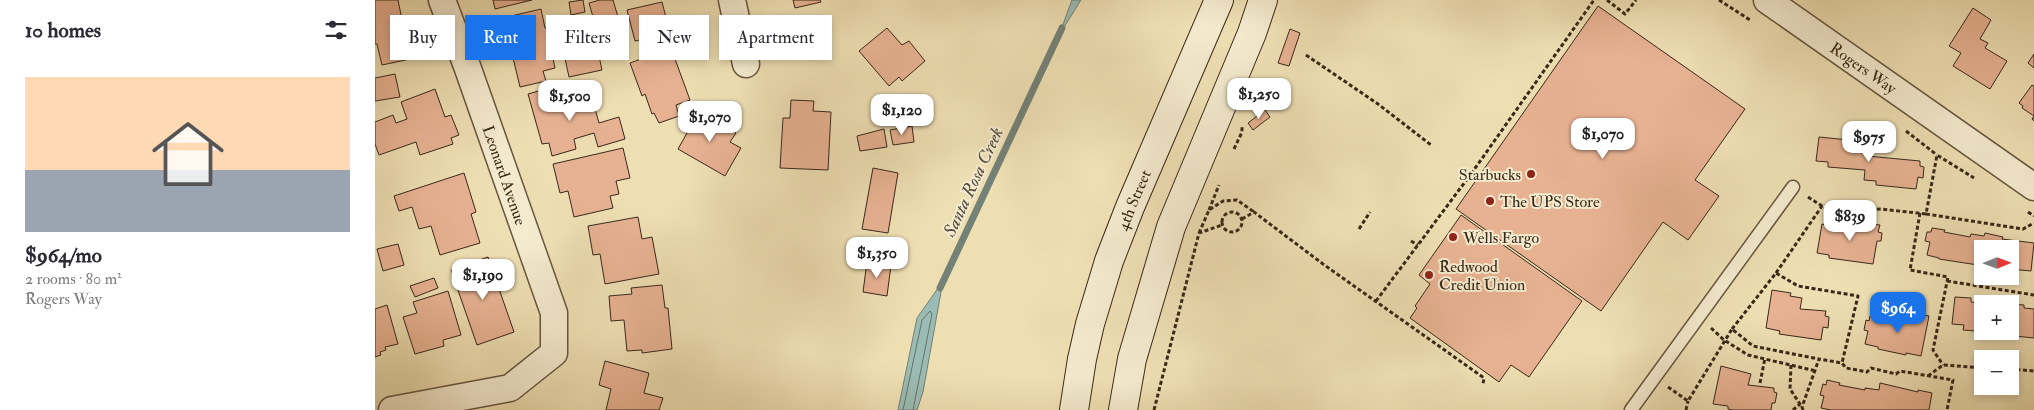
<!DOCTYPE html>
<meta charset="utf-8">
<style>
:root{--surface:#fff;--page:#f7f7f7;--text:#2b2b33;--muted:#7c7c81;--line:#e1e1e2;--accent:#1a73e8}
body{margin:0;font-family:"IM FELL Double Pica",serif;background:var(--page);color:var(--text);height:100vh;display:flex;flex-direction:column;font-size:19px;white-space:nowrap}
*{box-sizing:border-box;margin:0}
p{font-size:16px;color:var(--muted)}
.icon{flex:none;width:28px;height:28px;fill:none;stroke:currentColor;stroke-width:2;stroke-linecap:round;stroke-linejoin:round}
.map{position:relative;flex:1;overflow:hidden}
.panel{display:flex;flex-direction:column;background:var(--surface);width:375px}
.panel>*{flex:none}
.hud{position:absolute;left:15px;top:15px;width:475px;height:45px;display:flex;gap:10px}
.needle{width:32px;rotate:89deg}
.buttons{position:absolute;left:1599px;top:240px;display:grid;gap:10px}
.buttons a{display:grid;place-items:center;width:45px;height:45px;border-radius:0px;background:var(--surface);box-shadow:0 2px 8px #0003;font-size:25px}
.price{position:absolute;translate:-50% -42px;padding:0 11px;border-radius:10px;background:#fff;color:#222;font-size:16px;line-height:32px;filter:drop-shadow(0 1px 2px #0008)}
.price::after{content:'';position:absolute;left:50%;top:30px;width:15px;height:11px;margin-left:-8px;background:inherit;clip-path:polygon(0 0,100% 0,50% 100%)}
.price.active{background:var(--accent);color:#fff}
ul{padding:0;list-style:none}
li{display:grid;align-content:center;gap:10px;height:265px;padding:0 25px}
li+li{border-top:1px solid var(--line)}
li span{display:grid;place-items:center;height:155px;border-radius:0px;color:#555}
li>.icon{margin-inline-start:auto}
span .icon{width:90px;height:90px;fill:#fffc;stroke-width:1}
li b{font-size:21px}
h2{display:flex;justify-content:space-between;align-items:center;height:60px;padding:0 25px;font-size:21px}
.chip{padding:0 18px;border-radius:0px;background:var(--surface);box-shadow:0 2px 8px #0003;font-size:18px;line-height:45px}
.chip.active{background:var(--accent);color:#fff}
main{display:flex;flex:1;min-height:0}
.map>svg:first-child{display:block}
.water{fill:#9bbcb4;stroke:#738176}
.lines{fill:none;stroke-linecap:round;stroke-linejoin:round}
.shore{stroke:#6a7266;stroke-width:1}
.stream{stroke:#738176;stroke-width:7}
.building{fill:#e7b292;stroke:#382819}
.service-casing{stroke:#665640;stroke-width:15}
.minor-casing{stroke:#665640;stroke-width:29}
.secondary-casing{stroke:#382819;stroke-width:30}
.path{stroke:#382819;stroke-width:3;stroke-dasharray:4 2.5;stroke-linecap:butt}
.service{stroke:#f4eace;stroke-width:12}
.minor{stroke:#f4eace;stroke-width:26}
.secondary{stroke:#f4eace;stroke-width:28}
.poi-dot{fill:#8f2418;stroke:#f4eace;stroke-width:2}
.labels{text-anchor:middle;stroke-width:4;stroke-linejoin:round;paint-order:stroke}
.street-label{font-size:16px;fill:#382819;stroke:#f4eace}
.poi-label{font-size:16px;fill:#382819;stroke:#f4eace;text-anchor:start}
.water-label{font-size:18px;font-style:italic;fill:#514d40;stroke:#f4eace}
</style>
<main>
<section class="panel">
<h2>10 homes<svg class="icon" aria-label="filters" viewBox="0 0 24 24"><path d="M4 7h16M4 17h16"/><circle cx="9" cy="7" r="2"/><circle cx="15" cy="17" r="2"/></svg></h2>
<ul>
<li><span style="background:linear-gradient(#ffd9b3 60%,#9aa5b1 0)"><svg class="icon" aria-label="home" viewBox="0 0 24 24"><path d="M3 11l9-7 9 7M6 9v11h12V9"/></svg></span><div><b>$964/mo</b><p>2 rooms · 80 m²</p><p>Rogers Way</p></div></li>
</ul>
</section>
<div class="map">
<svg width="1659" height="410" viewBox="0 0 1659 410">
<rect width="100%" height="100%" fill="#eedfb3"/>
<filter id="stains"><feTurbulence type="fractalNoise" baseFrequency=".004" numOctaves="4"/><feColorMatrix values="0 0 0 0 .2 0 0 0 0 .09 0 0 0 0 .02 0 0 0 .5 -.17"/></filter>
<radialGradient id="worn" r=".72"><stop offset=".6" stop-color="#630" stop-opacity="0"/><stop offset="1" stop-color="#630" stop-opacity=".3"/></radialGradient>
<path class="water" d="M697,0H706L684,35Z
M568,281L548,392L542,410H523L542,318Z"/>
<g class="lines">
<path class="shore" d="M528,410L547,320L555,311L557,314L538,410"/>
<path class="stream" d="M565,288L687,28"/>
</g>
<path class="building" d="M0,0H23L35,59L7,65L2,44H0Z
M118,0H157L120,9Z
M208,0L210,12L196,15L194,2Z
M225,0H238L243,17L220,24L214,3Z
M418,0H445L446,2L420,8Z
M287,2L295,33L260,41L252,10Z
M1223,6L1370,109L1320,180L1344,196L1313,240L1288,222L1226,311L1081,209Z
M1598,8L1616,20L1605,39L1613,43L1610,48L1632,61L1615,89L1578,66L1586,53L1574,46Z
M166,9L170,28L180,26L185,48L176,50L180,68L168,71L171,81L145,87L134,41L137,40L132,17Z
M420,20L425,44L416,46L411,21Z
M512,28L527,45L534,41L550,61L527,81L524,77L514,86L484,51Z
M915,29L925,33L914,66L903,63Z
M222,47L227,70L194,77L189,54Z
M296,48L315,100L301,105L304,116L284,123L279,113L277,114L270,94L267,96L255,63Z
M1659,54V68L1653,63Z
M20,74L25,97L0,101V78Z
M1657,85L1659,86V121L1657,119L1659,116L1647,108L1648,106L1644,103Z
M181,86L186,106L217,98L224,123L244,117L250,139L223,147L219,133L199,139L201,149L177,156L174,143L167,144L153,94Z
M60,89L70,117L76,115L84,135L76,138L78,144L45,155L41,142L4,155L0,144V122L18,115L21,123L32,119L26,102Z
M416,100L439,101L438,111L456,112L453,170L405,168L408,118H415Z
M503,100L509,103V111L503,114L497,110V103Z
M326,108L346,120L345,124L361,133L355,142L366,148L350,176L303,149Z
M890,110L895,117L878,130L873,123Z
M537,126L539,142L518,145L515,130Z
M509,129L512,147L485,151L482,136Z
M1444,137L1494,142L1492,156L1545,161V166L1549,167L1548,178L1543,177L1541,189L1501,185V181L1489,180L1490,170L1453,167V162L1441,161Z
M248,148L255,178L241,181L244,194L235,196L238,208L199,217L193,191L185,193L178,164Z
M498,168L523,173L513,233L487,229Z
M89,173L101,212L96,214L105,243L65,255L56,226L44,229L37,207L24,211L19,196Z
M1086,215L1207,301L1154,377L1136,365L1124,382L1035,318L1042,308L1040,306L1055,284L1044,275Z
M263,217L267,239L277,237L284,274L230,284L225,254L218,255L213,226Z
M1474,222L1505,225L1503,232L1507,233L1506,241H1502L1498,264L1454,258V255L1442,253L1447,224L1473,231Z
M1557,228L1570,230L1569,232L1595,237L1596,234L1609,236L1610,233L1628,237L1627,239L1659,243L1656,271L1635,269V249H1608V261H1604L1603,265L1564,259V258L1552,255L1555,242L1550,241L1552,232H1556Z
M23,244L29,265L8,271L2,249Z
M113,257L139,332L102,345L76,270Z
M492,262L516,265L512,296L488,292Z
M59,278L63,288L40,297L35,286Z
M287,285L290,308H293L297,349L267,353V350L252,351L249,320L236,321L234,296L257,294L256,288Z
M1397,290L1416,293L1415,296L1427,298L1425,309L1451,311L1450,316L1454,317L1453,328L1448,327L1446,340L1404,334L1405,331L1391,328Z
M73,291L86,335L68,340L69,346L40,354L28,317L42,313L38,302Z
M1580,297L1596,298V302L1614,304H1608V331H1629L1628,333L1588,330L1589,325L1577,324Z
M1635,304L1649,305V308L1659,309V338L1640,336V331H1635Z
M12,305L23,344L10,347L11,350L5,352L6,355L0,357V309Z
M1523,313L1538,316L1539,313L1554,316L1546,356L1531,353V355L1503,349V347L1490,344L1493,331L1489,330L1491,320L1494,321L1495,316L1521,321Z
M230,361L274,373L269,393L288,398L284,410H231L236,389L224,385Z
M1346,366L1376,374L1373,385L1399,388V392L1402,393L1400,403H1397L1396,410H1358L1353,409V406L1338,404Z
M1452,380L1465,383L1464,385L1490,390V388L1504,390L1505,383L1543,392V390L1557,393L1554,410H1456L1446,408L1449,396L1445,395L1448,384L1451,385Z"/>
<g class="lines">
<defs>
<path id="service" d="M1256,410L1418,187"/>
<g id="minor">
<path d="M357,0L371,64"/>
<path id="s1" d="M1392,0L1659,187"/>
<path d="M17,410L135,388L179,353V313L92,66L67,0"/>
</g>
<g id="secondary">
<path id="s2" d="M699,410L707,359L715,324L734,261L755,207L844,0"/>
<path d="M748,410L757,359L796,227L877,33L888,0"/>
</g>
</defs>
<use href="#service" class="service-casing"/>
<use href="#minor" class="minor-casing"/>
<use href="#secondary" class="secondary-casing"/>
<path class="path" d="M1232,0L1250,14L1261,0
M1344,0L1375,20
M931,55L1003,104L1056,145
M1531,131L1562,155
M859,149L867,132V127
M1096,174L1219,0
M1433,197L1447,206
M834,210L844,185
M847 222a10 10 0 1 1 20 0a10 10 0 1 1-20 0Z
M1653,212L1659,216
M1545,213L1535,270L1573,277L1558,350L1568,365
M1551,214L1648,229L1659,223
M867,219L879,212L948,264L1109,378L1108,384
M984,229L995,212
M824,233L834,210L848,201L862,200L879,212
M1036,241L1043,245
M1401,273L1447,206L1475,211L1506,209L1551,214L1562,155L1599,178
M1572,281L1659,295
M1001,301L1096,174L1087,168
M1336,328L1349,340L1373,355L1441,371
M1357,329L1401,273L1423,286L1483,296L1467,363
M1416,365L1415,389L1427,407
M1635,369L1659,371
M1553,376L1568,365L1608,368
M1385,383L1390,358
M1293,387L1313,401L1357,329L1378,346L1444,359
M779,410L824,233L847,225
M1311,410L1313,401
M1418,410L1425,404
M1428,410L1427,407L1444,359L1467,363L1471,368L1492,372L1496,368L1521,374L1525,371L1578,380L1572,410"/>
<use href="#service" class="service"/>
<use href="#minor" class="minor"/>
<use href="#secondary" class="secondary"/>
</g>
<g class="poi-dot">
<circle cx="1156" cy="174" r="5"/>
<circle cx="1115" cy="201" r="5"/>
<circle cx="1078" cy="237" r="5"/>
<circle cx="1054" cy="275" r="5"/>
</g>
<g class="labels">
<g class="street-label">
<text dy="6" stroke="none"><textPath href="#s1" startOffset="118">Rogers Way</textPath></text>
<text transform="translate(130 175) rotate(71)" y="6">Leonard Avenue</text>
<text dy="6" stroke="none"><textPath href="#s2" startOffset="219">4th Street</textPath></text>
</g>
<g class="poi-label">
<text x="1146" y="180" text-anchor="end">Starbucks</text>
<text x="1125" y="207">The UPS Store</text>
<text x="1088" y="243">Wells Fargo</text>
<text x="1064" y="272">Redwood<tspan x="1064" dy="18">Credit Union</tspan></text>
</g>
<g class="water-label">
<text transform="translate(598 182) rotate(-65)" y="6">Santa Rosa Creek</text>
</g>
</g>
<rect width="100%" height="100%" filter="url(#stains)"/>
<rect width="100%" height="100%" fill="url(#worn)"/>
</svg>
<div class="buttons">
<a><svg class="needle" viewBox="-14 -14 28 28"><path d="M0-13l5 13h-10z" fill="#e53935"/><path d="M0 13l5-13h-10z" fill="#7c7c81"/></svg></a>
<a>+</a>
<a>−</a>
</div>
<b class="price" style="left:884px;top:120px">$1,250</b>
<b class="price" style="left:195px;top:122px">$1,500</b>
<b class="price" style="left:527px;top:136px">$1,120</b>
<b class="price" style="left:335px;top:143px">$1,070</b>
<b class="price" style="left:1228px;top:160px">$1,070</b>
<b class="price" style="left:1494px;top:163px">$975</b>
<b class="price" style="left:1475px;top:242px">$839</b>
<b class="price" style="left:502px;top:279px">$1,350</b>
<b class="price" style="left:108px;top:301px">$1,190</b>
<b class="price active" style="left:1523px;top:334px">$964</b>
<div class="hud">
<a class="chip">Buy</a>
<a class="chip active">Rent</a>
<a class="chip">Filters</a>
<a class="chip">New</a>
<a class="chip">Apartment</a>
</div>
</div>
</main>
